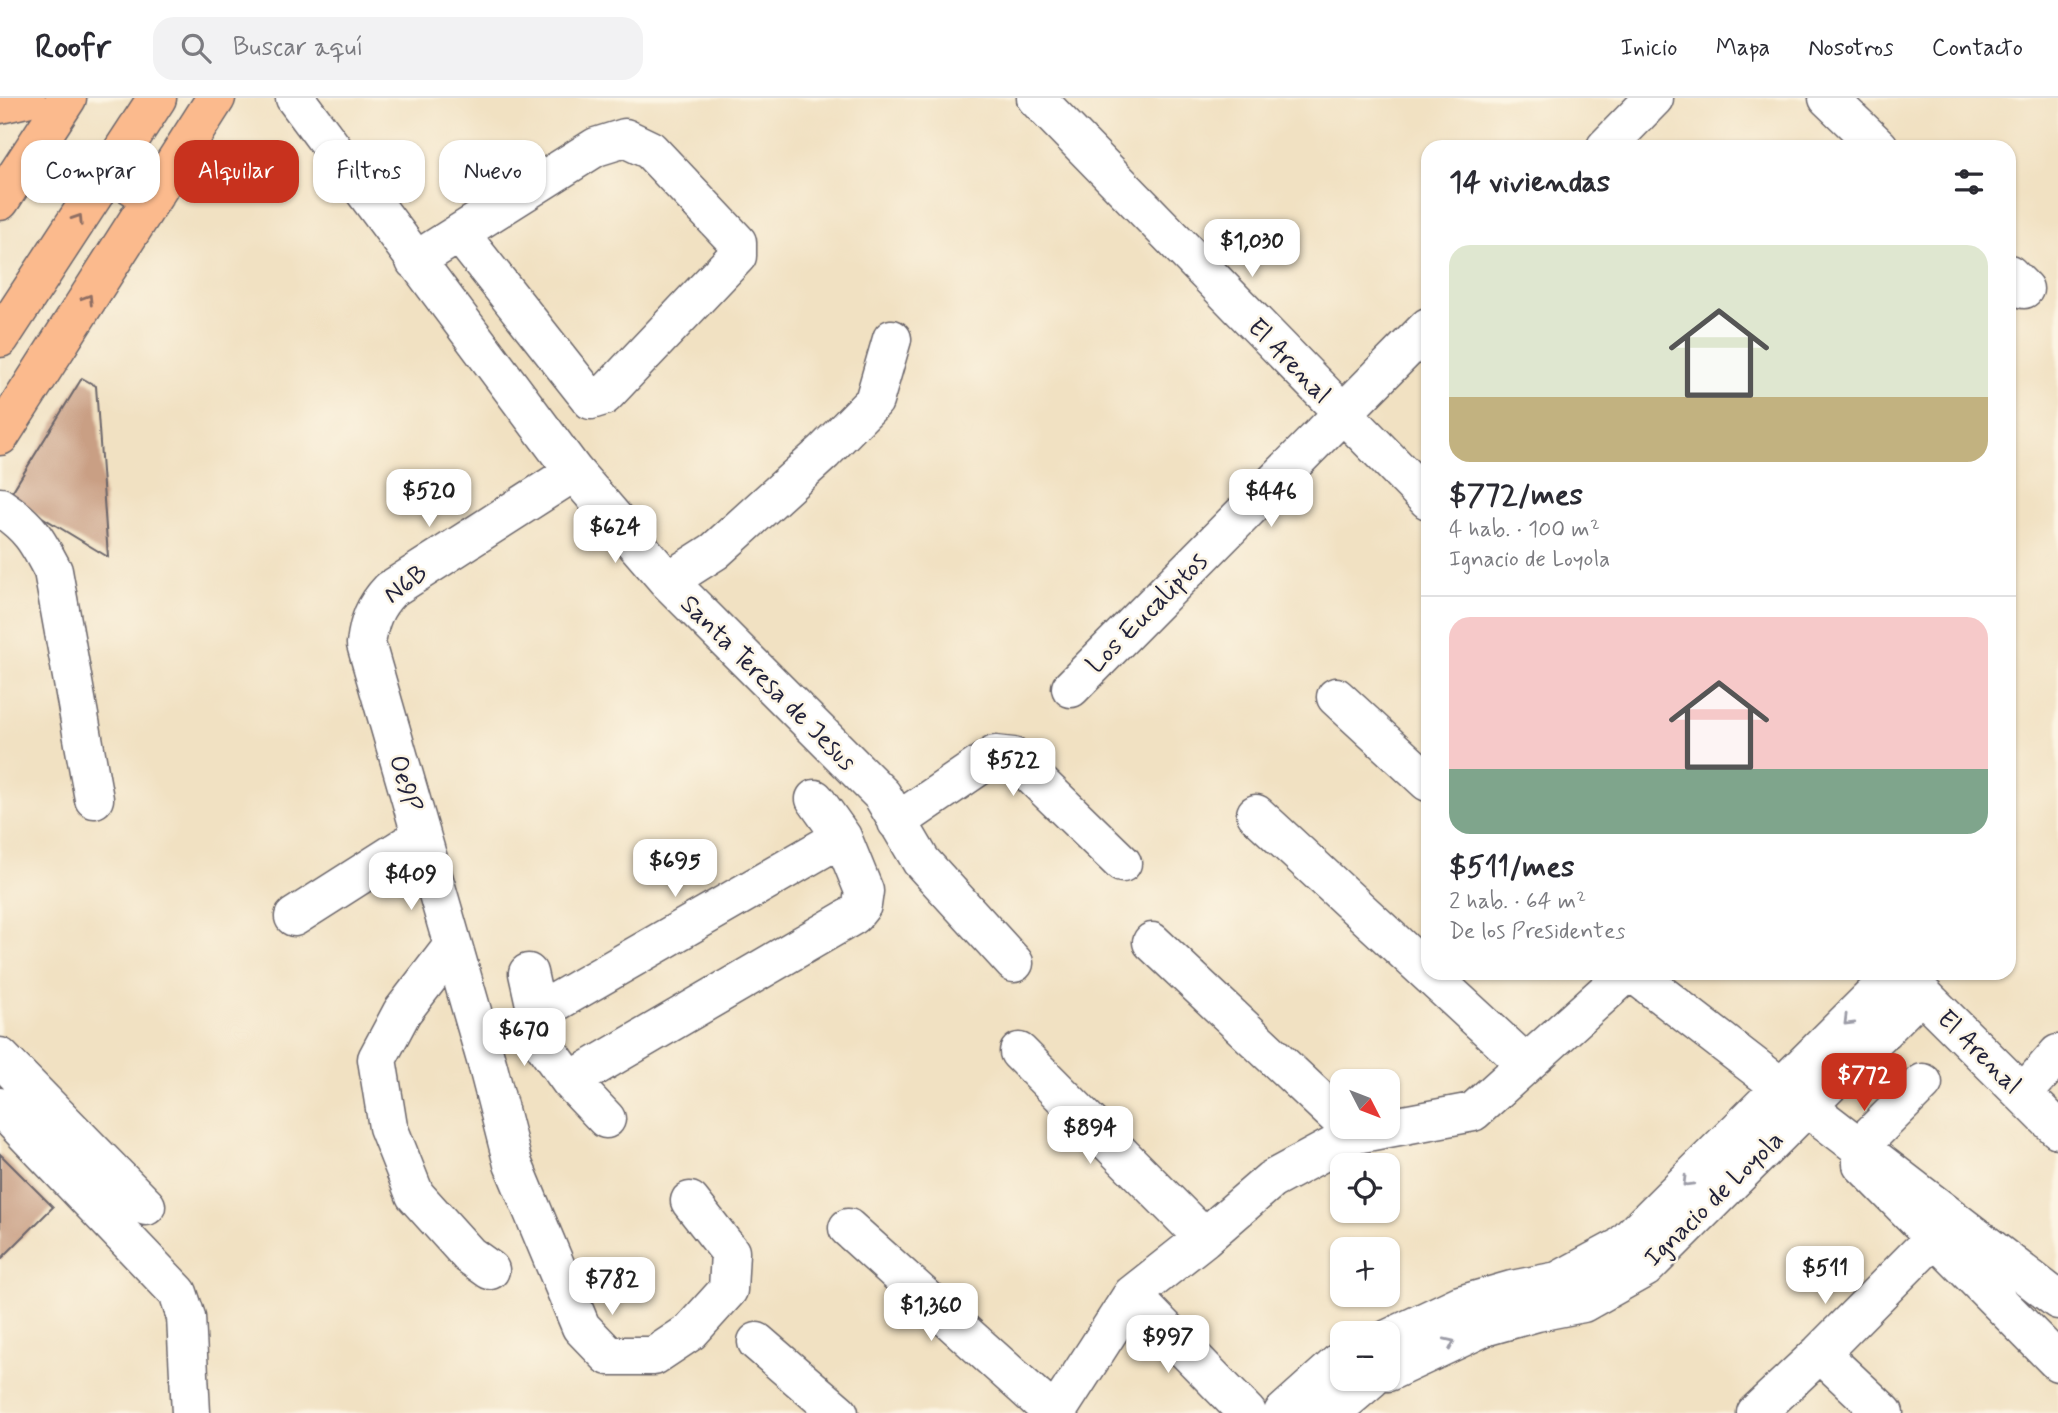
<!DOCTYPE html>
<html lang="es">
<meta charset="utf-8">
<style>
:root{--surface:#fff;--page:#f2f2f3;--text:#2b2b33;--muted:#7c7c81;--line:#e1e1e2;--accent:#c8321e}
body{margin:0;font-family:Mynerve,sans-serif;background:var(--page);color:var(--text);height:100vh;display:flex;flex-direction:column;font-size:26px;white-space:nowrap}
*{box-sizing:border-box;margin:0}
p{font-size:23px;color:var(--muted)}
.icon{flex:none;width:38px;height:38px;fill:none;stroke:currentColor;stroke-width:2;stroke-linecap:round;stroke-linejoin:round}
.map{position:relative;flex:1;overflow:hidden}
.drawer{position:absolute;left:1421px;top:42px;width:595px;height:840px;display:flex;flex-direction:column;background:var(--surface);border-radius:21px;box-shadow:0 2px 5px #0004}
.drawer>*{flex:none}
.banner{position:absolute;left:21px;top:42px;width:665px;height:63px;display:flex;gap:14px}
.needle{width:46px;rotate:132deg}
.controls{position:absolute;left:1330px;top:971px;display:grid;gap:14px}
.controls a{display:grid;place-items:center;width:70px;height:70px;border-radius:14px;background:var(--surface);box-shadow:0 2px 5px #0004;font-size:35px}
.price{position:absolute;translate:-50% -60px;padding:0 16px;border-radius:14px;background:#fff;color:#222;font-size:23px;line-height:46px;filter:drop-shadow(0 2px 4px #0008)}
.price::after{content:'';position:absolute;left:50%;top:42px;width:21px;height:16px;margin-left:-10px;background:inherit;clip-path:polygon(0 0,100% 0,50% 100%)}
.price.on{background:var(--accent);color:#fff}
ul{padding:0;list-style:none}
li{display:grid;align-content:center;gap:14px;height:371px;padding:0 28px}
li+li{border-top:2px solid var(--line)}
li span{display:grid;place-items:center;height:217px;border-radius:21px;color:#555}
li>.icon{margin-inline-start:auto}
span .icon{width:126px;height:126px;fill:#fffc;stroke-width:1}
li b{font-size:30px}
h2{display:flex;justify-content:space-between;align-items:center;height:84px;padding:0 28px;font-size:30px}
.pill{padding:0 24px;border-radius:21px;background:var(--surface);box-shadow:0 2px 5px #0004;font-size:24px;line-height:63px}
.pill.on{background:var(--accent);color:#fff}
header{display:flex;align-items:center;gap:42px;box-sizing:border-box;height:98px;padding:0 35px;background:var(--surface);border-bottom:2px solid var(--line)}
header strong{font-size:33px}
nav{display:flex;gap:38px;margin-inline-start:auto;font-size:24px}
.search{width:490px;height:63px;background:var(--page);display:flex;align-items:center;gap:18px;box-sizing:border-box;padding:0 24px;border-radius:21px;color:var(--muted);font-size:26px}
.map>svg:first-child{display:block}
.building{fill:#c99f84}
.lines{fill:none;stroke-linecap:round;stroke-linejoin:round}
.minor-casing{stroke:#6a656a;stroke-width:41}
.major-casing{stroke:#6a656a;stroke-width:41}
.highway-casing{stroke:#6a656a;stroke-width:41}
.minor{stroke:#fff;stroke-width:38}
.major{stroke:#fbba8d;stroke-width:38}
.highway{stroke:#fbba8d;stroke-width:38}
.oneway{stroke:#8e6e64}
.oneway2{stroke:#9c9ca7}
.labels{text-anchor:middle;stroke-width:5;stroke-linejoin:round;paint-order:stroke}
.street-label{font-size:26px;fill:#22223b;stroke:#fcf5e5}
</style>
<header>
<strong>Roofr</strong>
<div class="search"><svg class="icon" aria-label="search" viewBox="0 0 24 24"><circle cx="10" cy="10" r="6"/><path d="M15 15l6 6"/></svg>Buscar aquí</div>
<nav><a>Inicio</a><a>Mapa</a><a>Nosotros</a><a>Contacto</a></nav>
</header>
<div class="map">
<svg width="2058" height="1315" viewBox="0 0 2058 1315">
<rect width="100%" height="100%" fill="#fcf5e5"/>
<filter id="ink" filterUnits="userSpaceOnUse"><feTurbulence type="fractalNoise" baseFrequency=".0143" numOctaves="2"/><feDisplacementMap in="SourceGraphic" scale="14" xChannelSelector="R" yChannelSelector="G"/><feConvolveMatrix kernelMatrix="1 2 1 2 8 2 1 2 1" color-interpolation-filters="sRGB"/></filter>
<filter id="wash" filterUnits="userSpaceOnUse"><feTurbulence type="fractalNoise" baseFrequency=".00686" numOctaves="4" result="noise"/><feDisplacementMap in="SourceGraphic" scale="28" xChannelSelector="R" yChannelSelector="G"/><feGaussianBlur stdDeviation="1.57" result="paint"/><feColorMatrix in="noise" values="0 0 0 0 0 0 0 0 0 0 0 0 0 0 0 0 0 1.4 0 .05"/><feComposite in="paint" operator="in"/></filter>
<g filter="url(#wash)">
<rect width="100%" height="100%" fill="#f1e1c2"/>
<g id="blocks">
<path class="building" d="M82,280L96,288L108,459L9,399Z
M0,1056L53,1109L0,1162Z"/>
</g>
</g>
<g filter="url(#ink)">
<use href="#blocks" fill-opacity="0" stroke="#6a656a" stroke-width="2"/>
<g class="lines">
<defs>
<path id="minor" d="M295,0L574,374L668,483L882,697L921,763L1014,865
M1036,0L1428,402
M1828,0L1879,49
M1606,49L1654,0
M415,163L596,49L625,40L650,52L737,144V158L604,298L591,302L460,136
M2009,176L2024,191
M574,374L390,492C374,509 369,523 366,546L488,969L513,1066L581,1229L609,1258H654L690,1234L728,1192L730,1154L690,1103
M0,409C30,429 37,442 53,473L94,701
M668,483L715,453L824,354L874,303L892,241
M1071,590L1428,229
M1336,599L1428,684
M1256,716L1526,966
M897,724L995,657L1013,659L1122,765
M294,819L421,738
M1152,844L1342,1023
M452,849L402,914L377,961L388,1029L415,1097L469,1157L490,1172
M528,875L544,947L570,983L606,1021
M1633,875L2058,1202
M1903,877L2058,1031
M537,915L842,739
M1019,954L1204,1140
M0,959L146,1108
M570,983L854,817L862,807L864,793L842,739L815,701
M1923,985L1862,1046V1066L2058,1264
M2023,996L2058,956
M0,1009L178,1195L186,1219L191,1315
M848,1130L1053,1315
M1132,1197L1247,1315
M1388,1241L1460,1207L1512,1192L1558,1183L1621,1149L1896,875
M757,1244L839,1315
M1820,1255L1884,1315
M1388,1274L1484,1229L1537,1214L1583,1205L1645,1170L1921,895
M1056,1315L1132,1197L1204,1140L1271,1082L1356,1036L1473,1014L1627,875
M1283,1315L1342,1262
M1331,1315L1371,1281
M1756,1315L1820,1255L1934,1140"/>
<path id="major" d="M0,338L216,0"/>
<path id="highway" d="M0,6L26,0
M110,73L151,100
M0,103L67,0
M0,240L157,0"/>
</defs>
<use href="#minor" class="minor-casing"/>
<use href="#major" class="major-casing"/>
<use href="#highway" class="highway-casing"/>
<use href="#minor" class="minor"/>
<use href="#major" class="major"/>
<use href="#highway" class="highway"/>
</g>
<defs><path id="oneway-chevron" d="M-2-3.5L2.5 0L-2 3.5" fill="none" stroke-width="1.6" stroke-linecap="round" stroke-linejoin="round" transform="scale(1.75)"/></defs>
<g class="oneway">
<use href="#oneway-chevron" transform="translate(78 121) rotate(-57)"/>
<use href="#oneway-chevron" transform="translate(88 201) rotate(-58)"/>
</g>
<g class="oneway2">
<use href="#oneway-chevron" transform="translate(1848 923) rotate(135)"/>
<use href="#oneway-chevron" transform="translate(1687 1084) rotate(135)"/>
<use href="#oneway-chevron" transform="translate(1450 1245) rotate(-25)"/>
</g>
</g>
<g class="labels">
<g class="street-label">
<text transform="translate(1290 262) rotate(46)" y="9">El Arenal</text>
<text transform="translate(405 485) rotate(-37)" y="9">N6B</text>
<text transform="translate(1146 514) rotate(-45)" y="9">Los Eucaliptos</text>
<text transform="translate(769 584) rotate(45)" y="9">Santa Teresa de Jesus</text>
<text transform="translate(406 685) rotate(74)" y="9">Oe9P</text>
<text transform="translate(1980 953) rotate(45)" y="9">El Arenal</text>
<text transform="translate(1713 1100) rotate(-44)" y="9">Ignacio de Loyola</text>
</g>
</g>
</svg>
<div class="controls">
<a><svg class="needle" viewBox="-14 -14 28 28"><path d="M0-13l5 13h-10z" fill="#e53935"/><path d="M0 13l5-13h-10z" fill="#7c7c81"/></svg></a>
<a><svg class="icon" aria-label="locate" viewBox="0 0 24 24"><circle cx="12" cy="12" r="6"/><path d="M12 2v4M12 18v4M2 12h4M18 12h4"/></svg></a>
<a>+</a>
<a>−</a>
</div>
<b class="price" style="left:1252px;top:181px">$1,030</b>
<b class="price" style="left:429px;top:431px">$520</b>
<b class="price" style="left:1271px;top:431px">$446</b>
<b class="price" style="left:615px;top:467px">$624</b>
<b class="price" style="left:1013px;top:700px">$522</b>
<b class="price" style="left:675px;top:801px">$695</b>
<b class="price" style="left:411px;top:814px">$409</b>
<b class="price" style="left:524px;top:970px">$670</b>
<b class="price on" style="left:1864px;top:1015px">$772</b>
<b class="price" style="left:1090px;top:1068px">$894</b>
<b class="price" style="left:1825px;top:1208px">$511</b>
<b class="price" style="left:612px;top:1219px">$782</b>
<b class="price" style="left:931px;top:1245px">$1,360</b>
<b class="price" style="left:1168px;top:1277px">$997</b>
<div class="banner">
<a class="pill">Comprar</a>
<a class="pill on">Alquilar</a>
<a class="pill">Filtros</a>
<a class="pill">Nuevo</a>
</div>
<section class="drawer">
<h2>14 viviendas<svg class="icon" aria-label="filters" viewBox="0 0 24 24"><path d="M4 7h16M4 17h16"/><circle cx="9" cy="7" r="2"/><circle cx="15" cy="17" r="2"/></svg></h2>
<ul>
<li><span style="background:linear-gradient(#dfe7d0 70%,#c2b280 0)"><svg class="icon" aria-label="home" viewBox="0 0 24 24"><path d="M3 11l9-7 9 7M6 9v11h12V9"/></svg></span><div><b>$772/mes</b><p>4 hab. · 100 m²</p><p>Ignacio de Loyola</p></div></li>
<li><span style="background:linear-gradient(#f6c9c9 70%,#7fa58c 0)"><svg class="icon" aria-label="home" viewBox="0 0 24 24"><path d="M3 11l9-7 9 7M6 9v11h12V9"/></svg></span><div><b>$511/mes</b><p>2 hab. · 64 m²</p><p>De los Presidentes</p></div></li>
</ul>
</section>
</div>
